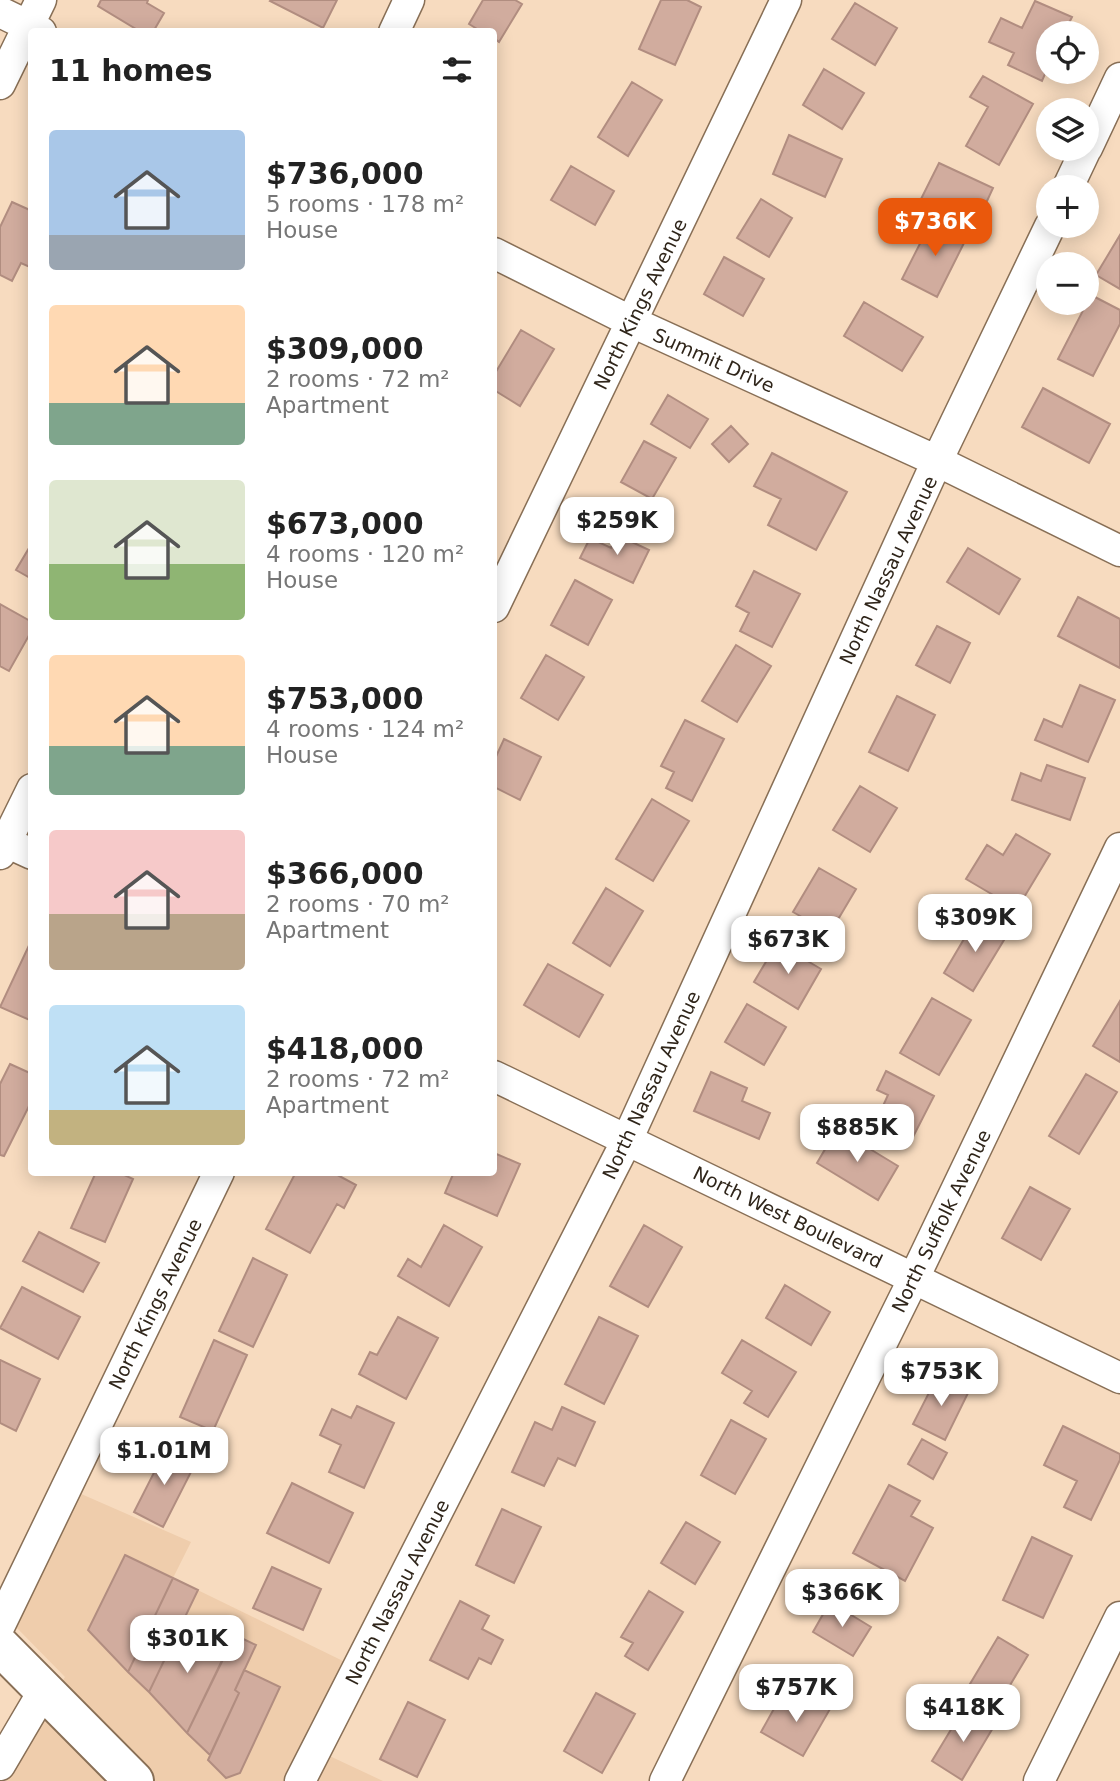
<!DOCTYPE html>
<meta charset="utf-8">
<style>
:root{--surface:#fff;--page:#f2f2f2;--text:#222;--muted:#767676;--accent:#ea580c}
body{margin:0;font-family:"DejaVu Sans",sans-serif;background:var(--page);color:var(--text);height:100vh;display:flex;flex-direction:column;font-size:26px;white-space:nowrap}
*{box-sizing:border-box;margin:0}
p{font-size:23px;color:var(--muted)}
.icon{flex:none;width:38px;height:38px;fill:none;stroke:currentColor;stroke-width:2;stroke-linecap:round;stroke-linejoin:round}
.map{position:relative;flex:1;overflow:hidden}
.drawer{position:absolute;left:28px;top:28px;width:469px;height:1148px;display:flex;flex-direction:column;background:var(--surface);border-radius:7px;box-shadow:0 4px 18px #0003}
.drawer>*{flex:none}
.buttons{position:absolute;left:1036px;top:21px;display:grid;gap:14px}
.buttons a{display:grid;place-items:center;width:63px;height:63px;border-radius:50%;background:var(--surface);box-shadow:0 4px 18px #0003;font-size:35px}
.price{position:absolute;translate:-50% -60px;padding:0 16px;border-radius:14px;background:#fff;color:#222;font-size:23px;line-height:46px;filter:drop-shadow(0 2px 4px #0008)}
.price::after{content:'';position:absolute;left:50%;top:42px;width:21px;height:16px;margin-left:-10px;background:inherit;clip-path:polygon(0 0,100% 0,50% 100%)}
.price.selected{background:var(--accent);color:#fff}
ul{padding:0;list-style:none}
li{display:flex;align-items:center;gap:21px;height:175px;padding:0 21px}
li span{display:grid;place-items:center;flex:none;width:196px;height:140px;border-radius:7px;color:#555}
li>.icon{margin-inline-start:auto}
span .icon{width:84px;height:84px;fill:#fffc;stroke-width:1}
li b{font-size:30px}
h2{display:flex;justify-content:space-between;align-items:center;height:84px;padding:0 21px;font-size:30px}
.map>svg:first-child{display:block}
.built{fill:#efcdac}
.building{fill:#d1ac9e;stroke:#b18d80;stroke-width:2}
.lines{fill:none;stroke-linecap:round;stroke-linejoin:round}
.street-casing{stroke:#886f56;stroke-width:33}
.secondary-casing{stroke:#886f56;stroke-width:42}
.street{stroke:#fff;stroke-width:30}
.secondary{stroke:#fff;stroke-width:38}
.labels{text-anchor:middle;stroke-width:5;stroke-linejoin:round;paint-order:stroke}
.street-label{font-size:19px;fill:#2f251a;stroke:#fff}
</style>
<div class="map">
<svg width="1120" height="1781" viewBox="0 0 1120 1781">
<rect width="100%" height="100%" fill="#f7dbbf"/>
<path class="built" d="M79,1493L191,1542L173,1578L345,1662L304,1744L383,1781H3L65,1677L16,1627Z"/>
<path class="building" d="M101,0H148L147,3L164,13L153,32H141L98,6Z
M271,0H337L323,28L270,1Z
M483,0H515L522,4L499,42L494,38V32H482L469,24Z
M661,0H687L701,7L675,65L639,49Z
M1035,1L1072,17L1064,33H1048V67L1042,81L1008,65L1014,53L989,42L1001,18L1022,28Z
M855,3L897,28L875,65L832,39Z
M824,69L864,93L842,129L803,105Z
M983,76L1033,104L999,165L966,146L988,107L970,97Z
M632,82L662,100L628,156L598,137Z
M789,135L842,159L825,197L773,174Z
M939,163L993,188L976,225L921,199Z
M571,166L614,191L595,225L551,200Z
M761,199L792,218L769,257L737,238Z
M12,202L32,211V268L21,263L12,281L0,275V227Z
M932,220L967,237L937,297L902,279Z
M1120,235V289L1096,275Z
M724,257L764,279L743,316L704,294Z
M1091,295L1120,310V324L1093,376L1058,359Z
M864,302L923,337L902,371L844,336Z
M521,330L554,349L520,406L494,390V375Z
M1043,388L1110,424L1089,463L1022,427Z
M668,395L708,419L690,448L651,424Z
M731,426L748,444L729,462L712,444Z
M644,441L676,458L652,499L621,482Z
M772,453L847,492L816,550L768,525L781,499L754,486Z
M617,535L649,550L633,583L580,558L590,538L611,548Z
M32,543V579L16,570Z
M968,548L1020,579L999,614L947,582Z
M754,571L800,594L772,647L740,631L749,613L736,606Z
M575,580L612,600L588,645L551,625Z
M1078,597L1120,619V668L1058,636Z
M0,604L32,622V630L9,671L0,666Z
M937,626L970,643L950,683L916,665Z
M736,645L771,666L737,722L702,701Z
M546,655L584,677L558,720L521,698Z
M1080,685L1115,700L1088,762L1035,740L1044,719L1062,727Z
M897,696L935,715L908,771L869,752Z
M685,720L724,739L692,801L666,788L674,772L661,766Z
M504,739L541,757L520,800L494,787V761Z
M1047,765L1085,778L1070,820L1012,800L1021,773L1041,781Z
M860,786L897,808L870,852L833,830Z
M652,799L689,821L653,881L616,859Z
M1016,834L1050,854L1017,909L966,879L987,845L1003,855Z
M819,868L856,889L830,933L793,912Z
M606,888L643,911L610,966L573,943Z
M977,917L1007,935L973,991L944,973Z
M32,939V1021L0,1007Z
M777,943L821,969L798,1009L754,982Z
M548,964L603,995L579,1037L524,1005Z
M932,998L971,1020L939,1075L900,1053Z
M1120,1001V1062L1093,1046Z
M747,1004L786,1027L764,1065L725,1042Z
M10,1064L32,1074V1100L4,1156L0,1155V1084Z
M886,1071L934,1096L913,1137L877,1119L888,1095L877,1090Z
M711,1072L747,1088L742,1101L770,1113L759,1139L694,1111Z
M1086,1074L1117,1092L1079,1154L1049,1136Z
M837,1129L898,1166L878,1200L817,1163Z
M494,1153L520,1164L497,1216L445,1193L454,1172H494Z
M96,1172H118L133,1179L105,1242L71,1228Z
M296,1172H332L356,1185L344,1208L337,1204L310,1253L266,1229Z
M1030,1187L1070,1209L1041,1260L1002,1238Z
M444,1225L482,1247L449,1306L398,1276L408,1259L421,1267Z
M644,1225L682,1247L648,1307L610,1286Z
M39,1232L99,1263L83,1292L23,1261Z
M253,1258L287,1275L253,1347L219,1331Z
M785,1285L830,1312L811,1345L766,1318Z
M22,1287L80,1317L58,1359L0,1328Z
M398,1317L438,1338L406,1399L359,1374L370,1352L377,1355Z
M599,1317L638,1336L604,1404L565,1384Z
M214,1340L247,1355L213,1431L180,1417Z
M742,1340L796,1372L768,1417L744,1403L752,1391L722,1373Z
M0,1360L40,1379L16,1431L0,1423Z
M938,1375L969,1391L945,1440L913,1424Z
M357,1406L394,1423L364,1488L329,1472L341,1445L320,1435L332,1409L351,1418Z
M562,1407L595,1422L575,1466L558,1458L544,1486L512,1472L535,1422L552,1430Z
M731,1420L766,1439L735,1494L701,1475Z
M1063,1426L1120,1454V1460L1091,1520L1064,1507L1077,1481L1044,1465Z
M922,1439L947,1453L933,1479L908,1464Z
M170,1441L184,1448L176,1464L191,1472L163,1527L134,1512Z
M292,1483L353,1513L329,1563L267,1533Z
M889,1485L920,1501L911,1516L933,1528L905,1581L853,1553Z
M502,1509L541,1527L514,1583L476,1565Z
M686,1522L720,1542L695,1584L661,1563Z
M1032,1537L1072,1556L1043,1618L1003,1600Z
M125,1555L173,1578L128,1672L88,1630Z
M272,1567L321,1589L303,1630L253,1608Z
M173,1578L198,1590L149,1692L128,1672Z
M649,1591L683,1612L648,1670L625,1656L633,1643L621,1637Z
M460,1601L489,1616L482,1629L503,1640L491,1664L479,1658L468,1679L430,1660Z
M830,1602L871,1627L853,1656L813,1632Z
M181,1625L228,1648L187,1733L149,1692Z
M235,1635L256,1645L235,1690L239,1693L210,1755L187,1733Z
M998,1637L1028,1655L997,1707L967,1689Z
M244,1670L280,1687L240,1773L226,1778L208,1760L239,1693L235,1690Z
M596,1693L635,1714L602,1773L564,1751Z
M805,1695L830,1709L803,1756L761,1732L780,1698L797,1708Z
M408,1702L445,1720L417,1777L380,1759Z
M964,1708L994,1726L962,1780L932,1761Z"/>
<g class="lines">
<defs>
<path id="street" d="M0,12L41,32
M394,32L409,0
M0,84L41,0
M1087,148L1120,78
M1068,187L1086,149
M494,253L632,322L937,461L1120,551
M494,607L786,0
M6,842L32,854
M0,854L32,789
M494,1076L1120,1378
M0,1625L219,1172
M0,1765L44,1690
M300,1781L627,1140L937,461L1050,226
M665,1781L914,1278L1120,848
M1039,1781L1120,1617"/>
<path id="secondary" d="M0,1646L134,1781"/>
</defs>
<use href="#street" class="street-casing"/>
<use href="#secondary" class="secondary-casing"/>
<use href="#street" class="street"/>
<use href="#secondary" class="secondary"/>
</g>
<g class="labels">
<g class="street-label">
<text transform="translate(640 304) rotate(-64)" y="7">North Kings Avenue</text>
<text transform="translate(714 360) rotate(24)" y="7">Summit Drive</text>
<text transform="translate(888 570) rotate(-65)" y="7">North Nassau Avenue</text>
<text transform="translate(651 1085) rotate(-65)" y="7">North Nassau Avenue</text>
<text transform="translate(788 1217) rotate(26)" y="7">North West Boulevard</text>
<text transform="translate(941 1221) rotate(-64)" y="7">North Suffolk Avenue</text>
<text transform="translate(155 1304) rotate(-64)" y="7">North Kings Avenue</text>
<text transform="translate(397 1592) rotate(-63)" y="7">North Nassau Avenue</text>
</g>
</g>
</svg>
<div class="buttons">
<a><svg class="icon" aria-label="locate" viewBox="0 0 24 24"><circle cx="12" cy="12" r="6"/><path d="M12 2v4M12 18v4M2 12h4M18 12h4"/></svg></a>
<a><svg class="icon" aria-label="layers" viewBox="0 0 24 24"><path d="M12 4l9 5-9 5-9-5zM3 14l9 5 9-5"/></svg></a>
<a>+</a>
<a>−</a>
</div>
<b class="price selected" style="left:935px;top:258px">$736K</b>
<b class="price" style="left:617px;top:557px">$259K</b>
<b class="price" style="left:975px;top:954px">$309K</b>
<b class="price" style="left:788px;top:976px">$673K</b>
<b class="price" style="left:857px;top:1164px">$885K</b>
<b class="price" style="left:941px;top:1408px">$753K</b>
<b class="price" style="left:164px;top:1487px">$1.01M</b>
<b class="price" style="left:842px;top:1629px">$366K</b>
<b class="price" style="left:187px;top:1675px">$301K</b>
<b class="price" style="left:796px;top:1724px">$757K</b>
<b class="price" style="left:963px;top:1744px">$418K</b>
<section class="drawer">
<h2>11 homes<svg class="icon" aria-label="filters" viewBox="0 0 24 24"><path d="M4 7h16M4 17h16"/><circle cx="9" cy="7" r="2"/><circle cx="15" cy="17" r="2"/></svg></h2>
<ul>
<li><span style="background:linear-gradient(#a9c7e8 75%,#9aa5b1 0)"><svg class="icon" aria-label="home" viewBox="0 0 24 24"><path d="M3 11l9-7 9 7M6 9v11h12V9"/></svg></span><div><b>$736,000</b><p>5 rooms · 178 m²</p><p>House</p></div></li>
<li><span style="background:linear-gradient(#ffd9b3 70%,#7fa58c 0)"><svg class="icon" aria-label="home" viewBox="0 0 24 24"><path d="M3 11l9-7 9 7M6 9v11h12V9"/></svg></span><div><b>$309,000</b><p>2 rooms · 72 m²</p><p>Apartment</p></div></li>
<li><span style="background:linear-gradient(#dfe7d0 60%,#8fb573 0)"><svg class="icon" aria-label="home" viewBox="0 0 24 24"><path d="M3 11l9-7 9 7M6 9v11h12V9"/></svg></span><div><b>$673,000</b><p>4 rooms · 120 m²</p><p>House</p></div></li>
<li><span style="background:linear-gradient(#ffd9b3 65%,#7fa58c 0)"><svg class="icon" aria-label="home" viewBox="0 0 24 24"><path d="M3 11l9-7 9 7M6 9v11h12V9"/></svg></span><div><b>$753,000</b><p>4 rooms · 124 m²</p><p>House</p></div></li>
<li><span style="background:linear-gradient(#f6c9c9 60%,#b9a48a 0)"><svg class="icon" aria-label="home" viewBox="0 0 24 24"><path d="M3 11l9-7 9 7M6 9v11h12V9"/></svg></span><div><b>$366,000</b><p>2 rooms · 70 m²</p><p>Apartment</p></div></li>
<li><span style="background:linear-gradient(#bfe0f5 75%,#c2b280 0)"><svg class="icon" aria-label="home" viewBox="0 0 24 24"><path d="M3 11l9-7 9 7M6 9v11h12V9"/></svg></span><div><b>$418,000</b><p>2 rooms · 72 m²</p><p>Apartment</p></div></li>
</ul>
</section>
</div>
